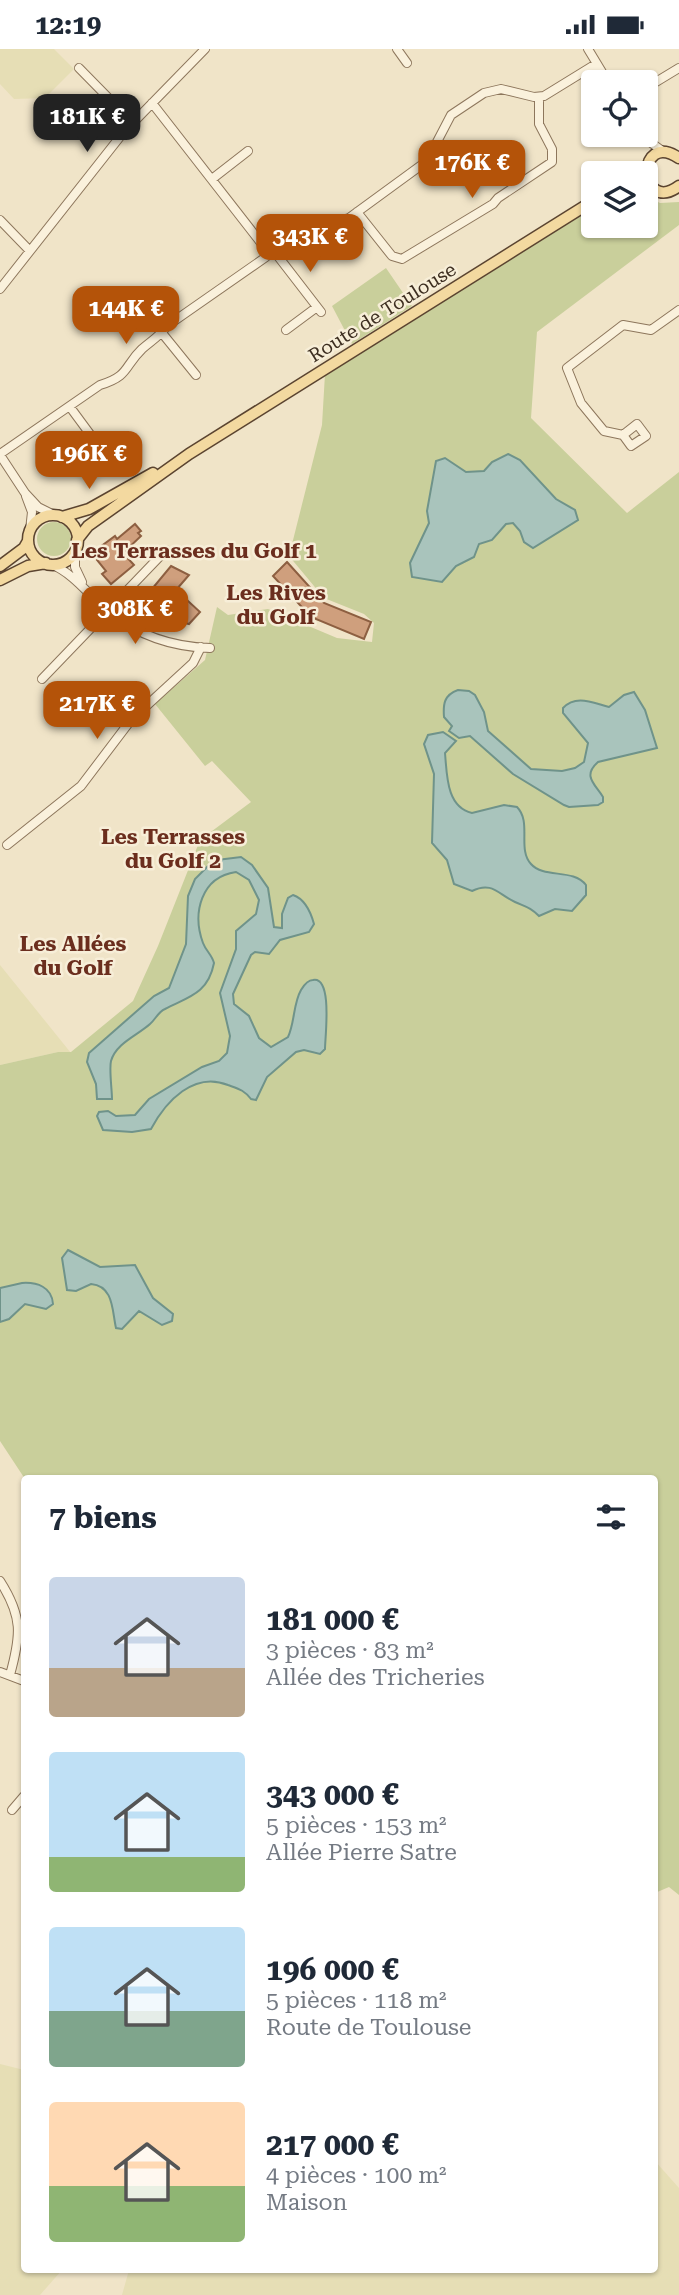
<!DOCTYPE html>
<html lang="fr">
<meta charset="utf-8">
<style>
:root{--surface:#fff;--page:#f2f2f3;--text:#1f2937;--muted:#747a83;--accent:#b45309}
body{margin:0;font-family:"Roboto Serif",serif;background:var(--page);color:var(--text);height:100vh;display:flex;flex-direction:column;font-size:26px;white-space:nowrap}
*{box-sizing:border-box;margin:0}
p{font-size:23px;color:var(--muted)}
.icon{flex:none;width:38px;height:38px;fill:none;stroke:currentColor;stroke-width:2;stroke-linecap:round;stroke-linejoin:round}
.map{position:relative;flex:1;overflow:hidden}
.sheet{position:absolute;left:21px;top:1426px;width:637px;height:798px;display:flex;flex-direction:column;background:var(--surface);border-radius:7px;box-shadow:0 2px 5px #0004}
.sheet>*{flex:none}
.fabs{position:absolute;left:581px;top:21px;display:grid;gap:14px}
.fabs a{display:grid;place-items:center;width:77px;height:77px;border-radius:7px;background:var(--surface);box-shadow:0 2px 5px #0004;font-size:35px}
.price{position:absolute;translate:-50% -60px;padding:0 16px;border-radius:14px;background:var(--accent);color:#fff;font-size:23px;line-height:46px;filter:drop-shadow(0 2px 4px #0008)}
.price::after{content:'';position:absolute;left:50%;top:42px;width:21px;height:16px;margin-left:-10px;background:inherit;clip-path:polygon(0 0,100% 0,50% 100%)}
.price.current{background:#222;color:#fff}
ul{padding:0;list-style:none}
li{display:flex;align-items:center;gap:21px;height:175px;padding:0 28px}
li span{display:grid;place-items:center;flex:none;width:196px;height:140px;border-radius:7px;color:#555}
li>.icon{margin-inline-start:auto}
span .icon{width:84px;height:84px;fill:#fffc;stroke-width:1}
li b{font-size:30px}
h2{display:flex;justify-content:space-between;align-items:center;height:84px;padding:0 28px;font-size:30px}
.status{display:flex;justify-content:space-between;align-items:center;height:49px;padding:0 35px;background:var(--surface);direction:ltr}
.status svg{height:19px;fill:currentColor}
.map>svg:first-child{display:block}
.farmland{fill:#e6deb5}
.green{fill:#c9cf9b}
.water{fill:#a9c4bc;stroke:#6f938a;stroke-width:2}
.building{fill:#cf9f7d;stroke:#8d5f41;stroke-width:2}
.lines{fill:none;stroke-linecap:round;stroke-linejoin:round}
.minor-casing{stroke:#8d765c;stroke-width:10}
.major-casing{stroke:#5b4430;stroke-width:13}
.minor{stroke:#faf1dc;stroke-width:8}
.major{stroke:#f3d9a0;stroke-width:10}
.labels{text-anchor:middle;stroke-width:5;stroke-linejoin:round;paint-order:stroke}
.street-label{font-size:19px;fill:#3d2e20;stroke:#f7eed8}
.neighbourhood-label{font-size:21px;font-weight:bold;fill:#6b2e1e;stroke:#f7eed8}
</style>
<div class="status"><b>12:19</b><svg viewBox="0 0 49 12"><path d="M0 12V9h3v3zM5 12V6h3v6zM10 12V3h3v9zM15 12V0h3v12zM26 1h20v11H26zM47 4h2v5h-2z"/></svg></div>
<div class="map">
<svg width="679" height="2246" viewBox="0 0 679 2246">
<rect width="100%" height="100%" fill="#f0e4c8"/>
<path class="farmland" d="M0,0H54L74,20L45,49L14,50L0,35Z
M0,916L71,1004L58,1003L0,1016Z
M0,2015L24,2021V2221H62L40,2246H0Z
M655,2112L679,2139V2246H122L129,2221H654Z"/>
<path class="green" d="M646,147L660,154L679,153V176L537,283L531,369L627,464L679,423V1846L669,1838L655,1844L654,1430H25L0,1392V1016L58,1003H71L133,952L158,897L200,791L251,753L212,712L205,717L155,655L205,611L217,558L228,566L268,560L337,589L372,593L374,574L364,565L324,549L289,507L322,376L325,325L593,157V177H646Z
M386,219L412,257L352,295L332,257Z
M37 490a17 17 0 1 1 34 0a17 17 0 1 1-34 0Z"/>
<path class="water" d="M508,405L520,411L556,450L575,461L578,471L533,499L524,493L520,482L513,474L506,475L492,491L479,495L474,508L456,517L442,533L412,528L410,514L429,474L427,462L436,412L445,409L466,423L484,422L492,413Z
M458,641L469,642L475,646L484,663L488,682L531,720L562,722L575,719L584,713L588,694L563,664V659C576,645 593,654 609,658L624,646L634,643L645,661L657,699L598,713C582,727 595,735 603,748V753L598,756L569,758L564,756L513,725L470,687L459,689L449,682L452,677L444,668C443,655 444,646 458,641Z
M443,683L456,692L445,704C447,725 446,758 472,764L504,756L517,758C532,773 517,800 531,815C544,830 573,819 586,836V846L572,862L555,860L539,867C530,858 526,858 515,853C498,845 492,832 472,842L454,835L447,811L432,794L434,725L424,695L428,686Z
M241,808L252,816L268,839L274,878L282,879V865L288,849L293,846C305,850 311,864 314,875L309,883L280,891L269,905L255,903L251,906L233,945L234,955L249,967L259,989L271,998L288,988C295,973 293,955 301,941C304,936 308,931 313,931C333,927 325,988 325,1000L320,1005L304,1001L296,1003L267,1028L256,1051L251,1050C244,1041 239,1040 228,1036C194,1022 166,1052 151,1080L132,1083L103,1081L97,1067L99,1063L108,1062L116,1067L135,1066L149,1050L202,1018L219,1012L227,1004L230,987L220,944L236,900V882L256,865L259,851L249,831L236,823C201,828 192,864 203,894C206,902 212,906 214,914C208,945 188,948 165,960C158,963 155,971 150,975C138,986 116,994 111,1012C109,1020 112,1041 112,1050H97L96,1035L87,1013L89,1004L154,947L169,939L186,895L188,847L195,830L208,817L217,811Z
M68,1201L100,1218L135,1216L153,1249L173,1265L172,1272L162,1276L139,1262L122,1280L116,1279C112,1262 114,1237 91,1235L76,1242L67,1241L62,1209Z
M22,1234C37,1233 52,1238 53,1255L46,1260L25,1255L9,1270L0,1273V1239Z"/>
<path class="building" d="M135,475L141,482L138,484L141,487L123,504L134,516L111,535L102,525L106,522L97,511L101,508L96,501L115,487L117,490Z
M287,513L324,554L371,573L364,590L311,568L273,527Z
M171,517L189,526L176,541L200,563L189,575L178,572L164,558L155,567L142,552Z"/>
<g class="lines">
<defs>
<path id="minor" d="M397,0L407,14
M588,0L608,33
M79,19L133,74
M646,39L679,19
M152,54L265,199
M640,86L664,103
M212,130L248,102
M357,163L392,207L402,210L493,155L498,149L552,113V100L539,75V48
M0,171L30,202
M275,199L299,184L349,169L427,112L451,66L484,44L501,40L534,48L544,47L596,15
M277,206L321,263
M0,240L123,84L205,0
M286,281L317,258
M162,284L196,326
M70,358L98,396
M623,386L637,375L646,387L631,397L623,386L604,382L581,354L567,319L623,276L651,281L679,261
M0,405L100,336C130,327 124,317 142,300C151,292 160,287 167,277L266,208
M0,406L25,444L38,458L54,466
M26,447L32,463L30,481
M75,501V518L82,533
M51,515C76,526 89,547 109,563C139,587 173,598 210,599
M42,630L166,501
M7,796L81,737L131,671L193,614L201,598
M0,1532C23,1568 21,1586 10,1626
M0,1623L24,1632
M12,1761L24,1747"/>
<path id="major" d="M679,109C635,80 639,167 679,137
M28 491a25 25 0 1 1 50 0a25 25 0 1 1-50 0Z
M62,468L89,460L153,424
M77,491L88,477L189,405L593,152
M0,517L24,499L28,492
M0,531L28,517L46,514"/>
</defs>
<use href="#minor" class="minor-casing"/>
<use href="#major" class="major-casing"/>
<use href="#minor" class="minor"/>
<use href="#major" class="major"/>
</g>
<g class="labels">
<g class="street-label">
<text transform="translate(382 263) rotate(-32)" y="7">Route de Toulouse</text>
</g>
<g class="neighbourhood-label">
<text x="194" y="509">Les Terrasses du Golf 1</text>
<text x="276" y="551">Les Rives<tspan x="276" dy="24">du Golf</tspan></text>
<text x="173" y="795">Les Terrasses<tspan x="173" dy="24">du Golf 2</tspan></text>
<text x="73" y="902">Les Allées<tspan x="73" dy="24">du Golf</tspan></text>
</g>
</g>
</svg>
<div class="fabs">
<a><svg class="icon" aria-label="locate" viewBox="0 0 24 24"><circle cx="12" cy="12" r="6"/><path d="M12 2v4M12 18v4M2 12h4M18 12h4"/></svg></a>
<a><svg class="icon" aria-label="layers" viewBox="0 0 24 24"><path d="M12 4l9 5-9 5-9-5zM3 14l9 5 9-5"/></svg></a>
</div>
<b class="price current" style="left:87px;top:105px">181K €</b>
<b class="price" style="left:472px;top:151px">176K €</b>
<b class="price" style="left:310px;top:225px">343K €</b>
<b class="price" style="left:126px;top:297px">144K €</b>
<b class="price" style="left:89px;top:442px">196K €</b>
<b class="price" style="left:135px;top:597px">308K €</b>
<b class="price" style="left:97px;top:692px">217K €</b>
<section class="sheet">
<h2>7 biens<svg class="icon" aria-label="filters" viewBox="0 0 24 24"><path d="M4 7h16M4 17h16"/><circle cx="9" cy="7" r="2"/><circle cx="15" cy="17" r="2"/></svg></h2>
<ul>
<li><span style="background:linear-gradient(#c9d6e8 65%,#b9a48a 0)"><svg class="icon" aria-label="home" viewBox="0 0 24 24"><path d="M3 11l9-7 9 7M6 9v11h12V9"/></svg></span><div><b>181 000 €</b><p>3 pièces · 83 m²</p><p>Allée des Tricheries</p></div></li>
<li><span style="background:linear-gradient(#bfe0f5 75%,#8fb573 0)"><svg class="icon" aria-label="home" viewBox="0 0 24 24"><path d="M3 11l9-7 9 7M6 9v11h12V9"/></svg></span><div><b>343 000 €</b><p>5 pièces · 153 m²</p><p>Allée Pierre Satre</p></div></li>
<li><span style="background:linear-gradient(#bfe0f5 60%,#7fa58c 0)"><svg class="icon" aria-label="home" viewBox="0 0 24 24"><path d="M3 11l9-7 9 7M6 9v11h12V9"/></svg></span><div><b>196 000 €</b><p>5 pièces · 118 m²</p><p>Route de Toulouse</p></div></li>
<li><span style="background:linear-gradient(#ffd9b3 60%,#8fb573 0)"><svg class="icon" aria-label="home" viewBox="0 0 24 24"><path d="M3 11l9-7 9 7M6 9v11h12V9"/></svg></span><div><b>217 000 €</b><p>4 pièces · 100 m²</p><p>Maison</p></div></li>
</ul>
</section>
</div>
